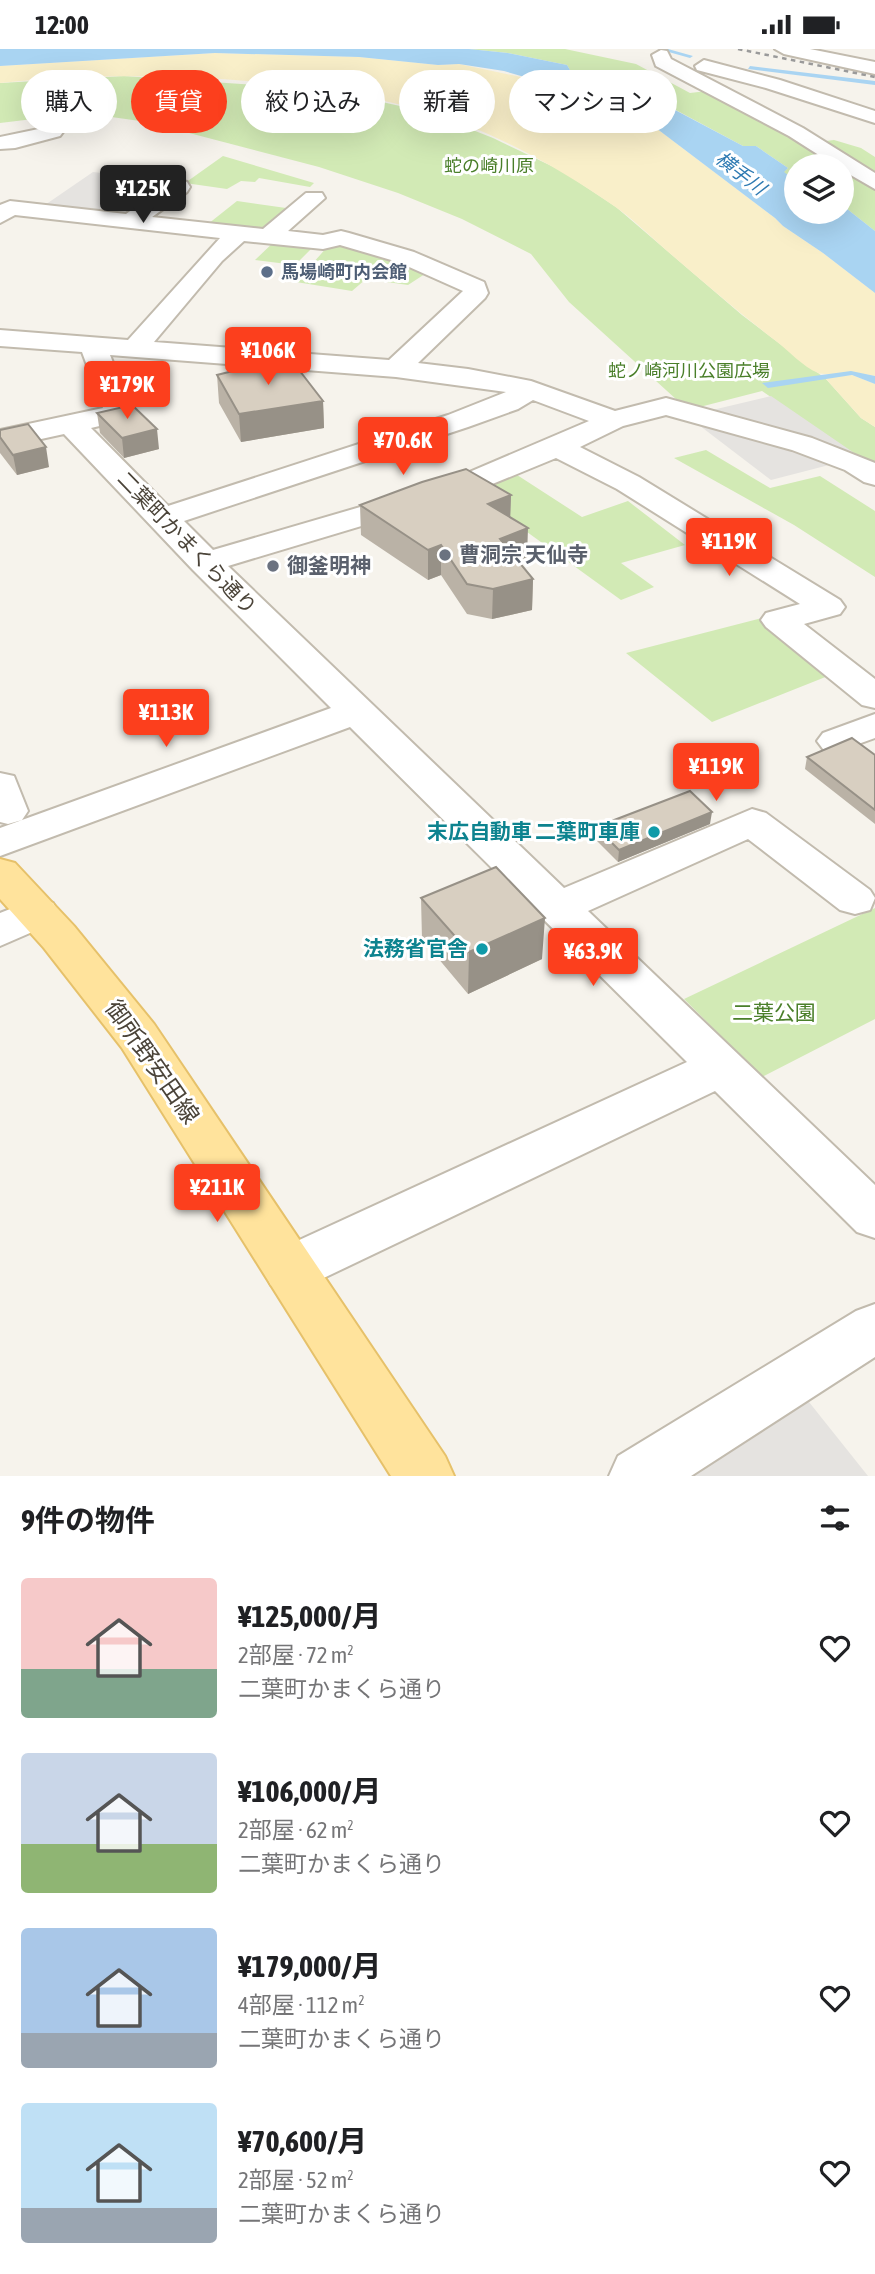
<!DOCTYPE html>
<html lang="ja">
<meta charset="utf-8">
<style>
:root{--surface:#fff;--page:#f2f2f2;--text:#202124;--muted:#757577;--accent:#fc3f1d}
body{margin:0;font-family:"Asap Condensed","Noto Sans JP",sans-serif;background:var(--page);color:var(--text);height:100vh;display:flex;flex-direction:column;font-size:26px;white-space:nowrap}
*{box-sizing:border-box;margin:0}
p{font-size:23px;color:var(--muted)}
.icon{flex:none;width:38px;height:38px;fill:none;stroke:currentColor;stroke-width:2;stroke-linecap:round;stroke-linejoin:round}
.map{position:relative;height:1427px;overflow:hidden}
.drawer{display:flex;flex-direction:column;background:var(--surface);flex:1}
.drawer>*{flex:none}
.guide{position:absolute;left:21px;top:21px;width:833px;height:63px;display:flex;gap:14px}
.buttons{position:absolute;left:784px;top:105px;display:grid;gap:14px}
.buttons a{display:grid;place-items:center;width:70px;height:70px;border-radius:50%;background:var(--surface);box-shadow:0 7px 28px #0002;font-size:35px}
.price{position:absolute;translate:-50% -60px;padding:0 16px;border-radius:7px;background:var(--accent);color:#fff;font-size:23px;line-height:46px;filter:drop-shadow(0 2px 4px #0008)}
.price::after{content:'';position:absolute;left:50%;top:42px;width:21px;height:16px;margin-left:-10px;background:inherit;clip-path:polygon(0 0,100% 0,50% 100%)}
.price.selected{background:#222;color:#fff}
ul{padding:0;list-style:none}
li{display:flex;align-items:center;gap:21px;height:175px;padding:0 21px}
li span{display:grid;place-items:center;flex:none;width:196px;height:140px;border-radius:7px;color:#555}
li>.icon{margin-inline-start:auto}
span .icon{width:84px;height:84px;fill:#fffc;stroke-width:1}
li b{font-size:30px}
h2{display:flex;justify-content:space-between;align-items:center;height:84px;padding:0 21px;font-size:30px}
.tag{padding:0 24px;border-radius:32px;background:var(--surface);box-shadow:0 7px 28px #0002;font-size:24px;line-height:63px}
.tag.selected{background:var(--accent);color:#fff}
.status{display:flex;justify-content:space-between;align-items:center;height:49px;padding:0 35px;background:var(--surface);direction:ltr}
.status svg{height:19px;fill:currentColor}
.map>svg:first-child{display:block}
.green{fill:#d2eab5}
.sand{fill:#f9efc9}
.parking{fill:#e5e3e0}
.water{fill:#a9d4f2}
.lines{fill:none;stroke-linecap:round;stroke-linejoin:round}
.stream{fill:#a9d4f2;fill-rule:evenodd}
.minor-casing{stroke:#c2bbae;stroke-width:4}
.major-casing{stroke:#e6c16a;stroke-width:4}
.minor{fill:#fff;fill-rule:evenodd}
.major{fill:#ffe39c;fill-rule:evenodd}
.rail{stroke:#9a9a9a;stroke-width:2.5;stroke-dasharray:4.5 4.5;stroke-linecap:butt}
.wall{fill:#bab2a6}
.shaded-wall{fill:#979187}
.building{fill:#d8cfc1;stroke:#979187;stroke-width:2}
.service-dot{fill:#5c6f8a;stroke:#fff;stroke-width:2.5}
.worship-dot{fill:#6b7280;stroke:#fff;stroke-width:2.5}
.culture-dot{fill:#0f9aa8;stroke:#fff;stroke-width:2.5}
.labels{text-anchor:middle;stroke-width:6;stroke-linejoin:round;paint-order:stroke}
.far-park-label{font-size:18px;fill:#4a7f2a;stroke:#fff}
.far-service-label{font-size:18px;font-weight:bold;fill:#4e5e75;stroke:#fff;text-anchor:start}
.far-water-label{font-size:19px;font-style:italic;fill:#2e7ab2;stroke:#fff}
.street-label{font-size:21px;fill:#4b4439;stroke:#fff}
.worship-label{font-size:21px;font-weight:bold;fill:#5b616d;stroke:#fff;text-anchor:start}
.culture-label{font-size:21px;font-weight:bold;fill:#0d838f;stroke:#fff;text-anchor:end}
.park-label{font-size:21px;fill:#4a7f2a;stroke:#fff}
.near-street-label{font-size:24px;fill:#4b4439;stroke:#fff}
</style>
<div class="status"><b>12:00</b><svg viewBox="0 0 49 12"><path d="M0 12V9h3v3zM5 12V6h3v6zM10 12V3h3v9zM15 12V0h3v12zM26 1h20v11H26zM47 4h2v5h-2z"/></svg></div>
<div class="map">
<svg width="875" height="1427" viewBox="0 0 875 1427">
<rect width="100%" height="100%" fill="#f6f3ec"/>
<path class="green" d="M469,0H565L636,15L690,44L715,41L875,133V182L842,156V117H796V132L783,123L788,119L756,97H743L659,52L663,46L616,30L604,31L570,21L567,16L508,4Z
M124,27L300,39L355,47L427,63L493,89L562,122L616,158L742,266L826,330L861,369L875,378V427L859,408L762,342L688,361L569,253L531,205L462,170L398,144L319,118L147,73L83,64L0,74V34Z
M834,91L861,99L875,108V125L826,92Z
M223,107L314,134L310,138L259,129L255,133L241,132L227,140L185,134Z
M237,152L286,159L258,182L208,175Z
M277,190L316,195L295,216L255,211Z
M342,193L428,223L408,236L366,230L352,242L296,233L329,196Z
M706,401L770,439L820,427L875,462V528L794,476L674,409Z
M514,424L582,468L628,452L685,496L621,514L654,538L621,551L516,475L473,440Z
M762,569L833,625L712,673L626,604Z
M875,859V970L762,1028L684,950Z"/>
<path class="sand" d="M215,4L359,8L438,16L459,15L563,37L652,76L775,169L783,177L823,204L875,244V327C859,322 825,327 818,324C803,318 788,301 776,292C738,263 702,232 666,201C649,186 632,169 614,157C559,119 490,80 425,62C297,27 132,20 0,34V17Z
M852,326L875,335V378L861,369L825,329Z"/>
<path class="parking" d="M93,123L174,133L126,169L42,158Z
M771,347L860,408L771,431L687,367Z
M805,1348L868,1427H686Z"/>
<path class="water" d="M0,0H469L508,4L567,16L570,21L604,30H616L663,47L660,53L743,97H756L788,119L784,123L796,132V163H842V156L875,182V244L823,204L783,177L775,169L652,76L587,46L504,22L459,15L438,16L359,8L215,4L0,17Z
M851,322L875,327V335L852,326L768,339L762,334Z"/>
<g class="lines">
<path class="stream" d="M658,0H668L693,7L690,9Z
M750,17L875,32V36L748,20Z"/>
<defs>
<path id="minor" d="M775,0H810L875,13V25L784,5Z
M661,1L667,2L671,10L803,79L875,124V140L842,121V117H836L789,87L656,17L652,6Z
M704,11L780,31L875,62V74L766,39L697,21L695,17Z
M53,77L60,79L63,83L60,87L15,99L0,100V88Z
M179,131L187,133L190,138L187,143L152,168L263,180L306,144H322L325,149L288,182L323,186L341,182L349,184L414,203L484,233L488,244L485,249L418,314L468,320L531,332L615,362L666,349L812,389L875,414V436L864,433L845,421L792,401L666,366L623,377L580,398L639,428L840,551L845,558L840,565L804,575L875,630V659L862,656L766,578L761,571L766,564L800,555L617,440L556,409L468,445L228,517L564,839L752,760L766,764L870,841L875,849L870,861L855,865L840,861L748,790L588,862L875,1136V1189L857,1183L715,1042L309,1236L290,1243L271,1236L263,1220L271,1204L687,1013L350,678L0,807V779L331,659L193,521L64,385L0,399V381L103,359L82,303L0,297V281L128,291L220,189L15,166L0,174V156L10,152L126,165L171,133ZM244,192L323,200L340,196L398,213L463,242L389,311L154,293L222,212ZM110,306L396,328L506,343L448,366L168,457L91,379L129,370L133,364ZM533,351L589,372L446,433L213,501L184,472L468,378L518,360Z
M875,665V689L836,703L823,700L817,692L823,684Z
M0,724L14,727L28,762L22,771L8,775L0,773Z
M38,849L53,854L59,864L53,874L0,897V864Z
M875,1255V1308L691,1427H609L618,1407L856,1262Z"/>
<path id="major" d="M0,810L15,814L74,877L154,975L445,1407L454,1427H391L122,999L44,899L0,850Z"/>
</defs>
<use href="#minor" class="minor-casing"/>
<use href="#major" class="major-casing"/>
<use href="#minor" class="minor"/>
<use href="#major" class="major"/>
<path class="rail" d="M738,0L875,28"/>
</g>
<path class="wall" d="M217,326L323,352L324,379L241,393L219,354Z
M97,364L159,400L124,409L100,384Z
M0,381L49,418L17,426L0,404Z
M511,446L510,468L527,508L518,512L533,530L532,561L492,570L467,565L441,526L428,531L361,486L360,456Z
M875,706V775L805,720L807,708Z
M710,775L618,813L595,790L596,778Z
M421,849L542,910L468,945L422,890Z"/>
<path class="shaded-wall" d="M323,352L324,379L241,393L239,365Z
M157,380L159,400L124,409L122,389Z
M46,398L49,418L17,426L13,406Z
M511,446L510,475L488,455Z
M528,479L527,508L499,520L500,490Z
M441,496V526L428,531V501Z
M533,530L532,561L492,570L493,540Z
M712,763L710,775L618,813L619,801Z
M545,869L542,910L468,945L469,903Z"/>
<path class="building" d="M289,308L323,352L239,365L217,326Z
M132,356L157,380L122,389L97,364Z
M28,375L46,398L13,406L0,388V381Z
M466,420L511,446L488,455L528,479L500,490L533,530L493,540L467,535L441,496L428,501L360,456L422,433Z
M852,689L875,706V761L807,708Z
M690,742L712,763L619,801L596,778Z
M496,818L545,869L469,903L421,849Z"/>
<circle class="service-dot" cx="267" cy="223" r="7"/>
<g class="worship-dot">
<circle cx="445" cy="506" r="7"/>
<circle cx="273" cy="517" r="7"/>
</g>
<g class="culture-dot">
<circle cx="654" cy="783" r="7"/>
<circle cx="482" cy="900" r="7"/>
</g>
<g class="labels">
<g class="far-park-label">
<text x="489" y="123">蛇の崎川原</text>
<text x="689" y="328">蛇ノ崎河川公園広場</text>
</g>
<g class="far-service-label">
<text x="281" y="229">馬場崎町内会館</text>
</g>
<g class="far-water-label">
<text transform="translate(741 124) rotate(38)" y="7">横手川</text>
</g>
<g class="street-label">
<text transform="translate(187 494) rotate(46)" y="7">二葉町かまくら通り</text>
</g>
<g class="worship-label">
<text x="459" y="513">曹洞宗 天仙寺</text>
<text x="287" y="524">御釜明神</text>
</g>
<g class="culture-label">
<text x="640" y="790">末広自動車 二葉町車庫</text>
<text x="468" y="907">法務省官舎</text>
</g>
<g class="park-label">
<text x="774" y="971">二葉公園</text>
</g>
<g class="near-street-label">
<text transform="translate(152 1013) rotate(55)" y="8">御所野安田線</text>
</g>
</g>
</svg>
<div class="buttons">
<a><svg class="icon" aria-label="layers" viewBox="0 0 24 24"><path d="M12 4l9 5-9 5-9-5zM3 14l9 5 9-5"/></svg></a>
</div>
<b class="price selected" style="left:143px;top:176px">¥125K</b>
<b class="price" style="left:268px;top:338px">¥106K</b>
<b class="price" style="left:127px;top:372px">¥179K</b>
<b class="price" style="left:403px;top:428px">¥70.6K</b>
<b class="price" style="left:729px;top:529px">¥119K</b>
<b class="price" style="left:166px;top:700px">¥113K</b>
<b class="price" style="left:716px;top:754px">¥119K</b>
<b class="price" style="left:593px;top:939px">¥63.9K</b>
<b class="price" style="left:217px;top:1175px">¥211K</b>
<div class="guide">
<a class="tag">購入</a>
<a class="tag selected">賃貸</a>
<a class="tag">絞り込み</a>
<a class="tag">新着</a>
<a class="tag">マンション</a>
</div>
</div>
<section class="drawer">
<h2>9件の物件<svg class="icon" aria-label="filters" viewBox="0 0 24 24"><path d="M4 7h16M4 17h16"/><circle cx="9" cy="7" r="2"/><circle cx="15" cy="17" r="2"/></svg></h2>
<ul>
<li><span style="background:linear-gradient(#f6c9c9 65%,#7fa58c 0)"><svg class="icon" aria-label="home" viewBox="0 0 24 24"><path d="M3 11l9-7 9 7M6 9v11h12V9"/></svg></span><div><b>¥125,000/月</b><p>2部屋 · 72 m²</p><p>二葉町かまくら通り</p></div><svg class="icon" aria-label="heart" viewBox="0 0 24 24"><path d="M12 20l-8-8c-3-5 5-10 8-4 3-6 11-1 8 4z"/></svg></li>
<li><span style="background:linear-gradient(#c9d6e8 65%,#8fb573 0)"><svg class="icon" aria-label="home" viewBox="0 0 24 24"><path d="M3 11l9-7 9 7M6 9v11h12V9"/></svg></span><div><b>¥106,000/月</b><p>2部屋 · 62 m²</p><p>二葉町かまくら通り</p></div><svg class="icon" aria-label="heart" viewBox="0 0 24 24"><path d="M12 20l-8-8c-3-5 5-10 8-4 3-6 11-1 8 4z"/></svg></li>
<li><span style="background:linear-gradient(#a9c7e8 75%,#9aa5b1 0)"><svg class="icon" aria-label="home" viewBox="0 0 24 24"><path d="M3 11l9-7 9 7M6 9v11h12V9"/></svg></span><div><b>¥179,000/月</b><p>4部屋 · 112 m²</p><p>二葉町かまくら通り</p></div><svg class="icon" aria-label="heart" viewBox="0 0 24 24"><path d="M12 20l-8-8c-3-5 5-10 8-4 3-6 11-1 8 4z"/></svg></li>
<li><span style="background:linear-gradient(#bfe0f5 75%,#9aa5b1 0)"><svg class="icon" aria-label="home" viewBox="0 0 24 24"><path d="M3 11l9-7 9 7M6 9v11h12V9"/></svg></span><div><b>¥70,600/月</b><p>2部屋 · 52 m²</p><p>二葉町かまくら通り</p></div><svg class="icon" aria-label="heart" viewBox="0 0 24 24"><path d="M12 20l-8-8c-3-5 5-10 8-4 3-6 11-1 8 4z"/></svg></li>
</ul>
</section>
